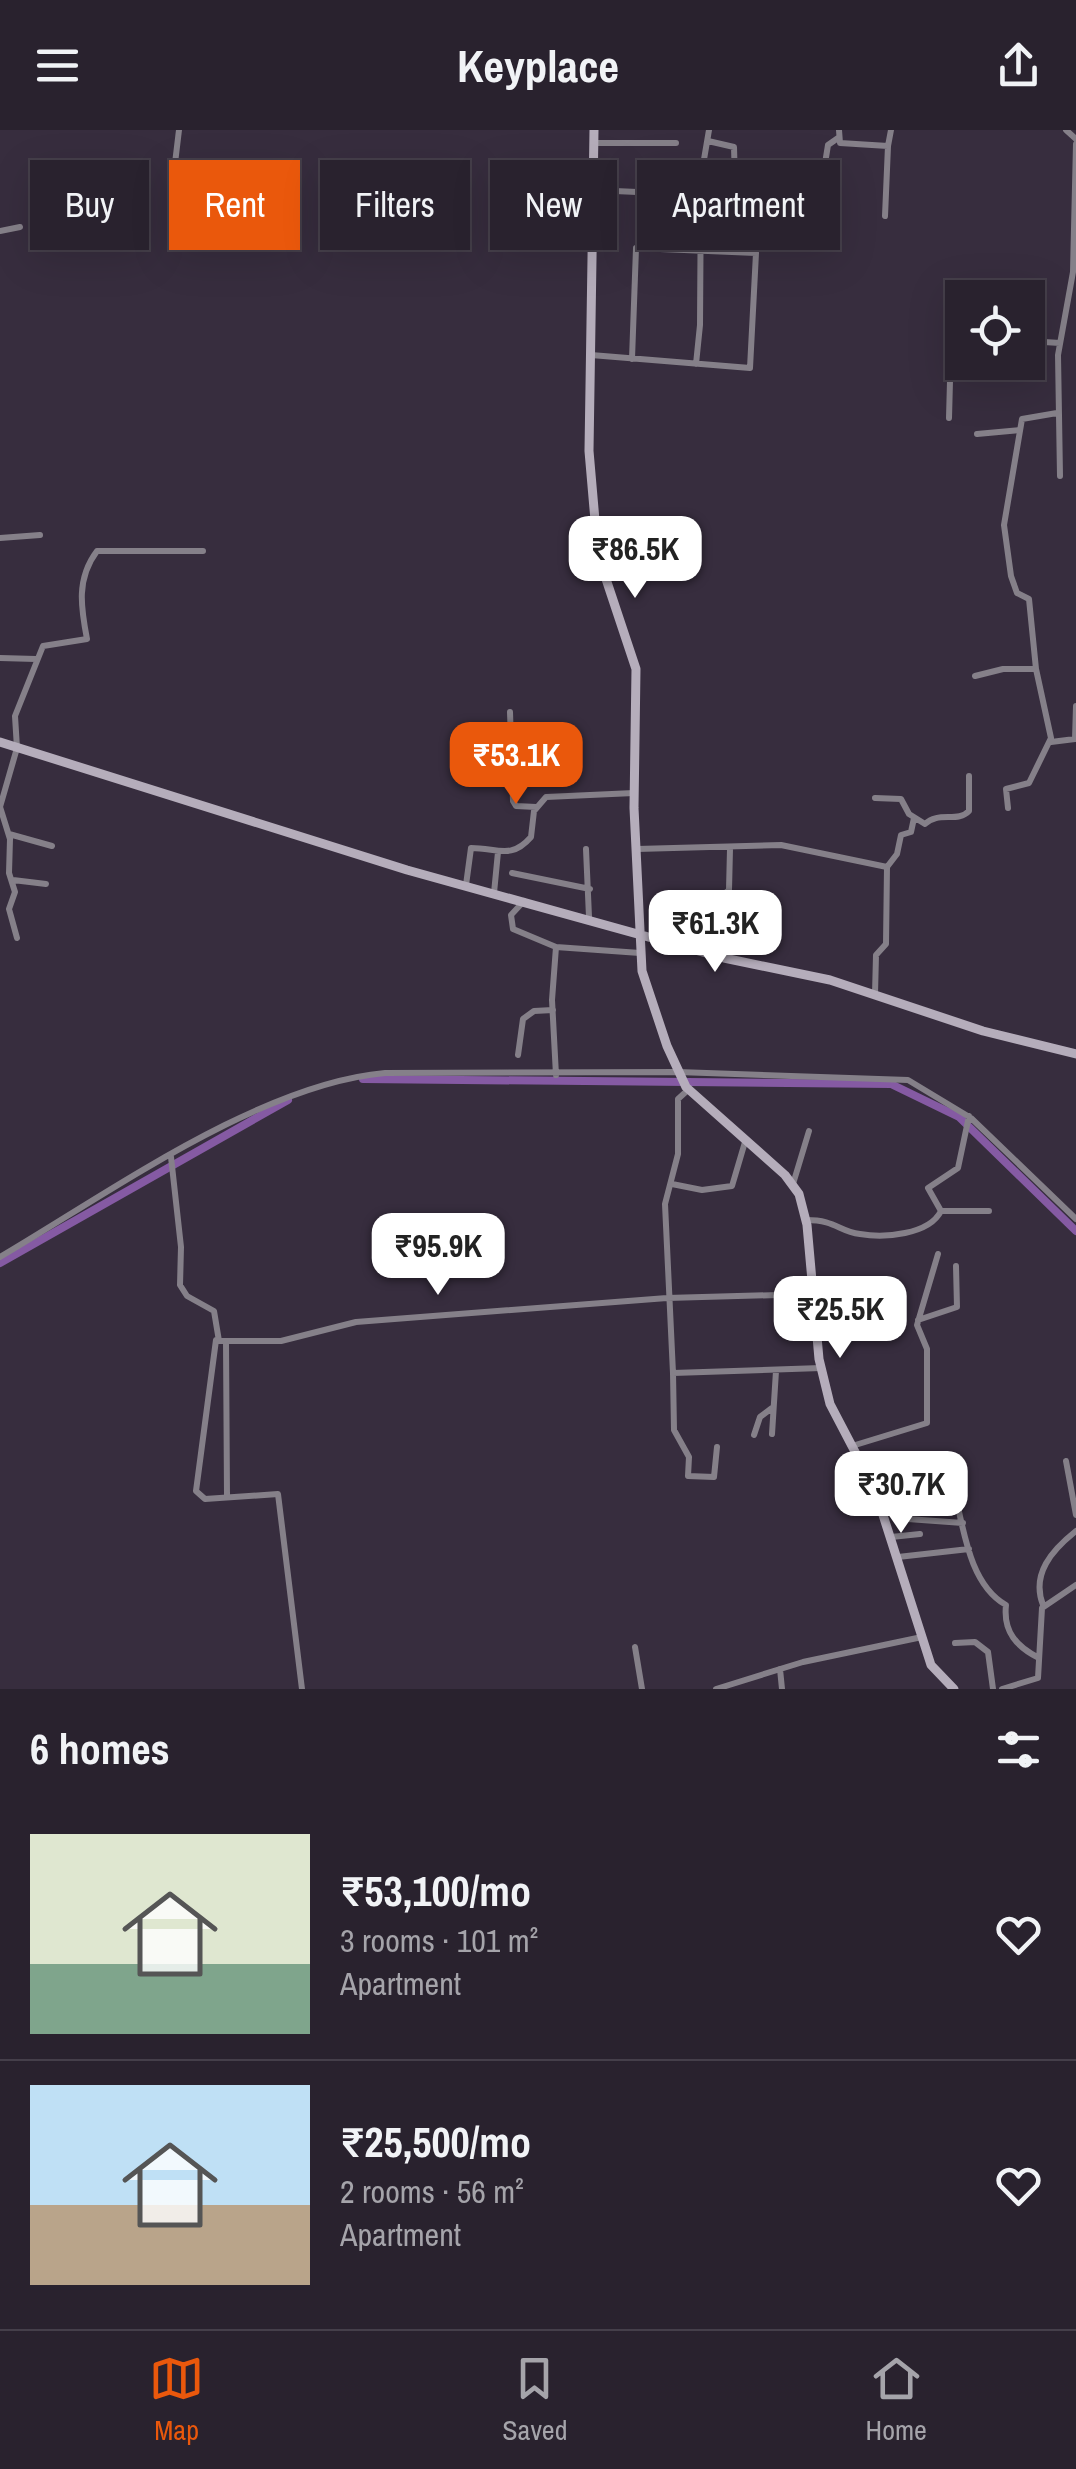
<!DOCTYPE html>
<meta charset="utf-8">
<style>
:root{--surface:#29222e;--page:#312a36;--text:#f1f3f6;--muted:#a5a4aa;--line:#453f4a;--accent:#ea580c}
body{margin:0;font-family:"Archivo Narrow",sans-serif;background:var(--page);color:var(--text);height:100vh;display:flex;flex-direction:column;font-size:38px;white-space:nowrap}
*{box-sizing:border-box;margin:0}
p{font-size:32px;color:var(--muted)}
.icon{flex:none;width:55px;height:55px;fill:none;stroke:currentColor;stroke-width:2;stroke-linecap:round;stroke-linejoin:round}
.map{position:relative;height:1559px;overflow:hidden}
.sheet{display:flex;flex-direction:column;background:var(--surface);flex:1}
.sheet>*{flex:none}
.banner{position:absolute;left:30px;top:30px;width:1018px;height:90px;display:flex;gap:20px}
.controls{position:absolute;left:945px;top:150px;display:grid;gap:20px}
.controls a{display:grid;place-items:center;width:100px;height:100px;border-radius:0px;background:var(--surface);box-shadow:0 10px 40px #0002,0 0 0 2px var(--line);font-size:50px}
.price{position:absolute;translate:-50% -85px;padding:0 22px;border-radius:20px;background:#fff;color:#222;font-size:32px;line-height:65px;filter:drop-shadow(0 2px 5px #0008)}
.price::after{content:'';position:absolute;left:50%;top:60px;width:30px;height:22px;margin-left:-15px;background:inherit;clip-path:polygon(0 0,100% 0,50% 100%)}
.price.selected{background:var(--accent);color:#fff}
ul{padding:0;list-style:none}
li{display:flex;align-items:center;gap:30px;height:250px;padding:0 30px}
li+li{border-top:2px solid var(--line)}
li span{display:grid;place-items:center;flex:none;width:280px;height:200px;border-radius:0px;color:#555}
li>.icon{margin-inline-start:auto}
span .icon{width:120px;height:120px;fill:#fffc;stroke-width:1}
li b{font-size:42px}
h2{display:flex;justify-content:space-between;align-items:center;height:120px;padding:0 30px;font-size:42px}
.chip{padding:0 35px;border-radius:0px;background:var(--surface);box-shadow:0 10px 40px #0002,0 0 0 2px var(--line);font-size:35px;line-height:90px}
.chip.selected{background:var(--accent);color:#fff}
header{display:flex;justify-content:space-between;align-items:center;height:130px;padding:0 30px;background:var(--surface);font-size:45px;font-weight:700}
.dock{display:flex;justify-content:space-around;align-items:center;height:140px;border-top:2px solid var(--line);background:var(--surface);font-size:28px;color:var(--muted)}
.dock a{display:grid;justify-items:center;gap:5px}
.dock .selected{color:var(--accent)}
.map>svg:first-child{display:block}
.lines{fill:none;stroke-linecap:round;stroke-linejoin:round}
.canal{stroke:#855aa3;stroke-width:8}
.street{stroke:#858089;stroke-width:6}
.secondary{stroke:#b5adbb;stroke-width:9}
</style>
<header><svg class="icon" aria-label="menu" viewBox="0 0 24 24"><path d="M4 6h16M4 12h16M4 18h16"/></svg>Keyplace<svg class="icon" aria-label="share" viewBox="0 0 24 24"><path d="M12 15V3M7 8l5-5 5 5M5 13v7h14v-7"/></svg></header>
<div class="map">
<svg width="1076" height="1559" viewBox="0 0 1076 1559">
<rect width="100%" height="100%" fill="#372d3e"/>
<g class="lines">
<path class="canal" d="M363,949L891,954L959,987L1076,1101
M0,1133L288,970"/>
<path class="street" d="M839,0L840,13L888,16L885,86
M1066,0L1076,9
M708,11L734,17L737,122
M594,13H676
M888,16L891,0
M173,50L179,0
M822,52L828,15L838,8
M593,60L659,63
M0,101L20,97
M1028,211L1060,213
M591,225C644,229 697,234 750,238L756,123L636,118L632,229
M696,234L700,195L701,47L709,0
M949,288L951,214L962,208
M977,304L1020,300
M1060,346L1058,225L1073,142L1076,14
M0,408L40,405
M0,528L36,529
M975,546L1003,539H1036
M510,582L513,671L516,676L536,677
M1075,609L1076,576
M1051,612L1075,609
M875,668L901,669L909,684L925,694C938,681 958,693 969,681V646
M1008,678L1006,659L1029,653L1051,608L1036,539L1029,469L1017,463L1011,446L1004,395L1022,289L1057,283
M9,704L52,716
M586,719L589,787
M637,719L781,715L887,737L886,814L876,825L875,864
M887,737L897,724L901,705L911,702L914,688
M512,743L590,759
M13,750L46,754
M466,755L471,718C498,718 511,730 531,707L534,681L546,667L634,663
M494,763L498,722
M524,771L511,785L513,799L556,817
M697,785L729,760L730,719
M17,808L9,779L15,762L9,743L10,709L0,677L17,618L15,586L43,516L87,509C81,478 76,449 97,421H203
M518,925L523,889L534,881L553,880
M556,945L552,870L556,817L640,823
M171,1027L181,1117L180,1155L187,1166L214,1181L219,1211H281L356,1192L667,1168L813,1164
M672,1054L702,1060L732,1056L745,1012
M793,1054L809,1001
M941,1081H989
M806,1090C836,1090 838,1101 860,1104C884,1108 929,1105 941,1081L928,1058L958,1038L969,986
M0,1127C109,1063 260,954 385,943L678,942L908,950L971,988L1076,1089
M918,1190L957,1177L956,1136
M216,1210L196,1361L205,1369L278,1364L302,1559
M226,1212L227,1366
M673,1243L665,1074L678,1024V969L689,959
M772,1304L776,1241
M754,1305L760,1287L772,1278
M852,1316L927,1293V1219L917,1195L938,1124
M717,1317L714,1347L688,1346L689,1327L674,1300L673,1243L821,1238
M1066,1331L1076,1385
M906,1344L908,1389L963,1393
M952,1351C963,1392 967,1453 1006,1475C1003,1502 1017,1517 1039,1528
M906,1361L941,1373
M883,1383L904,1378
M891,1407L920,1404
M898,1427L969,1419
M1043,1475C1031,1444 1052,1420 1076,1401
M955,1513L975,1512L988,1522L993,1559
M635,1517L642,1559
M780,1539L782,1559
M716,1559L803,1532L922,1507
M1002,1559L1038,1548L1042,1478L1076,1455"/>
<path class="secondary" d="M594,0L589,321L598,425L636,539L634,678L642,841L667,916L686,957L785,1045L799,1064L807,1095L819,1229L830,1274L875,1360L931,1535L954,1559
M0,612L407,740L724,828L830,850L983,901L1076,924"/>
</g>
</svg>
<div class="controls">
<a><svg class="icon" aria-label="locate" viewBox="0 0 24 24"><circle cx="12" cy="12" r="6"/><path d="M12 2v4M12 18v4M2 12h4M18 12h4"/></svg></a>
</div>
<b class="price" style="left:635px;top:471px">₹86.5K</b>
<b class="price selected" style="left:516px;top:677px">₹53.1K</b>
<b class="price" style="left:715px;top:845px">₹61.3K</b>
<b class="price" style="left:438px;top:1168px">₹95.9K</b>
<b class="price" style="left:840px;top:1231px">₹25.5K</b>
<b class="price" style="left:901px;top:1406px">₹30.7K</b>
<div class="banner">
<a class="chip">Buy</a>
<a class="chip selected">Rent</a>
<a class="chip">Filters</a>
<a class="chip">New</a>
<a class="chip">Apartment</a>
</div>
</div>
<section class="sheet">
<h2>6 homes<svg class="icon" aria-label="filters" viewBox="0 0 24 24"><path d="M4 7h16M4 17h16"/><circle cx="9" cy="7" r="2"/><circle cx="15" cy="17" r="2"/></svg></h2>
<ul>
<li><span style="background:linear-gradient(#dfe7d0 65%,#7fa58c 0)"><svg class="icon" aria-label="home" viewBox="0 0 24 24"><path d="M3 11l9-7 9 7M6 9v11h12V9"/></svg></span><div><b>₹53,100/mo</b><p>3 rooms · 101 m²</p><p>Apartment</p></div><svg class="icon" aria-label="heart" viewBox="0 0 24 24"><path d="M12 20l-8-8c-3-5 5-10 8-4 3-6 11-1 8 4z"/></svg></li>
<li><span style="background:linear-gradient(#bfe0f5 60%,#b9a48a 0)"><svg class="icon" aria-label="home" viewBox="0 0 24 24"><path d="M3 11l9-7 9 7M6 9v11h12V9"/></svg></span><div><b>₹25,500/mo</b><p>2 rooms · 56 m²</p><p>Apartment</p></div><svg class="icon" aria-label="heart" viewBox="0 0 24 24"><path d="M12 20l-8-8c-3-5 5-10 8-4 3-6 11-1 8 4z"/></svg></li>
</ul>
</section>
<nav class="dock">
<a class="selected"><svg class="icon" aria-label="map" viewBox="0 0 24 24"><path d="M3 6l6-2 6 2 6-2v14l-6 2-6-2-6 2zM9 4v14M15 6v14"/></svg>Map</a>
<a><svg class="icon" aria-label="saved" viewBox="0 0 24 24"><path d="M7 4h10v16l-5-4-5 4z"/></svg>Saved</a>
<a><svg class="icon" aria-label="home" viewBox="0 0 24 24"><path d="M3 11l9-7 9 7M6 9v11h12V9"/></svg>Home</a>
</nav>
